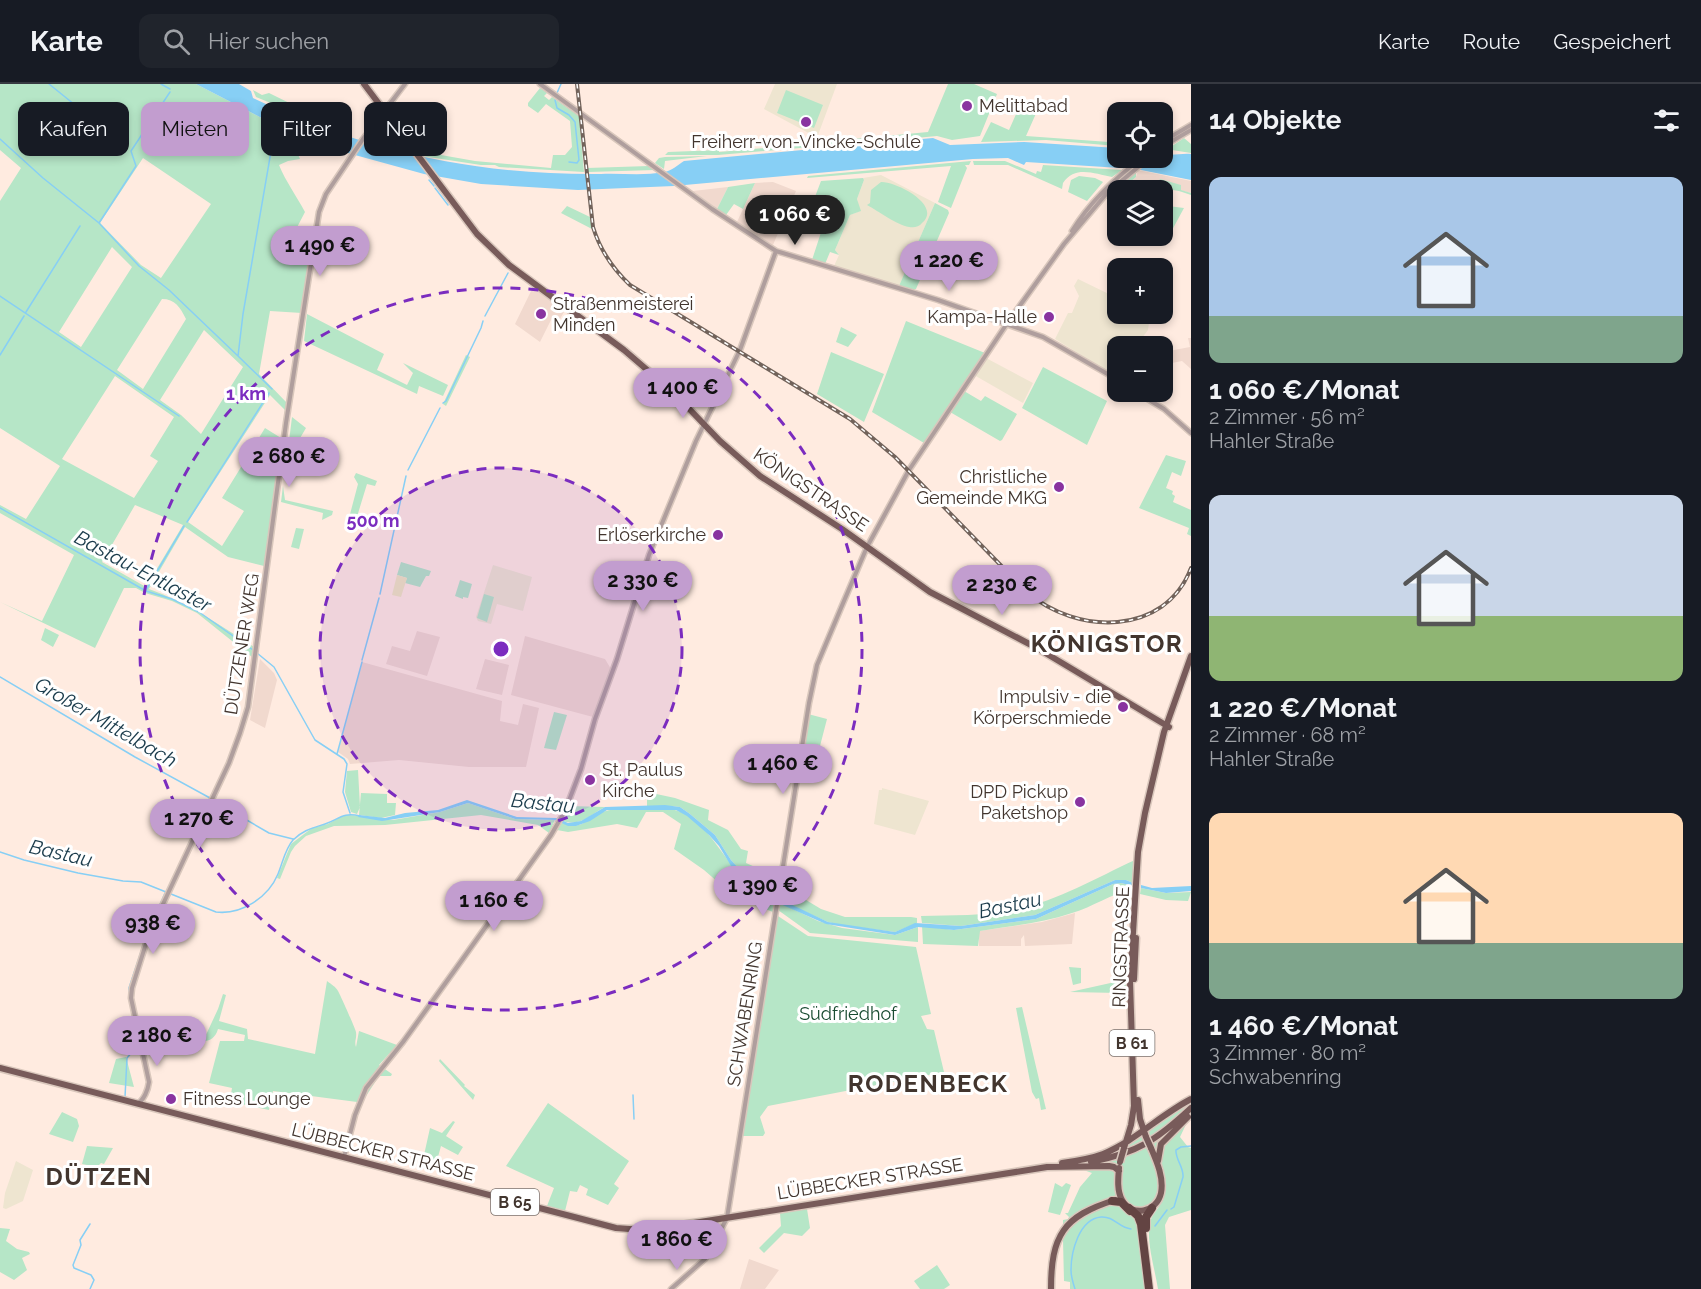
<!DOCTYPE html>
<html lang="de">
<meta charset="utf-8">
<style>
:root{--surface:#171b24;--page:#20242c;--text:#f1f3f6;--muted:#9ea1a6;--line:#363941;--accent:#c29dcf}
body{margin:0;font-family:Raleway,sans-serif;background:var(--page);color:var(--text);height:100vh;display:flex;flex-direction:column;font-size:22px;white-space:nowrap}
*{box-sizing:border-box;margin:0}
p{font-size:20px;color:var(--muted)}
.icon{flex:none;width:33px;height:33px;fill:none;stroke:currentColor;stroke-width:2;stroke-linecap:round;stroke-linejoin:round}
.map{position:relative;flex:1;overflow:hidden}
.side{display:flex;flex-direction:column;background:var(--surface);width:510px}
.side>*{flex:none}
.guide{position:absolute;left:18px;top:18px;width:570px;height:54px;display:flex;gap:12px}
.buttons{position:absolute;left:1107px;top:18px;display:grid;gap:12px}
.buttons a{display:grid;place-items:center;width:66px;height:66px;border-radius:12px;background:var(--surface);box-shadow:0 3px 9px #0003;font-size:30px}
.price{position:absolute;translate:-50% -51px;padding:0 14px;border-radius:21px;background:var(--accent);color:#111;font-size:20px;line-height:39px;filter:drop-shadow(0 2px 3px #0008)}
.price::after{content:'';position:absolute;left:50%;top:36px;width:18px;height:14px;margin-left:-9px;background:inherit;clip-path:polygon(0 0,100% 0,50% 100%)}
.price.current{background:#222;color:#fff}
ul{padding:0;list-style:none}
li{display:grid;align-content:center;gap:12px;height:318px;padding:0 18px}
li span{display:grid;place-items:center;height:186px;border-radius:12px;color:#555}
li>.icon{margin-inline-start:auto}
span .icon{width:108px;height:108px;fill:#fffc;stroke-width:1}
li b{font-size:26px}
h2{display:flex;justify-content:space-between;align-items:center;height:72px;padding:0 18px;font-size:26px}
.tag{padding:0 21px;border-radius:12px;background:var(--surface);box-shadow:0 3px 9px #0003;font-size:21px;line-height:54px}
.tag.current{background:var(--accent);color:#111}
header{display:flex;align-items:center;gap:36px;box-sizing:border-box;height:84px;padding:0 30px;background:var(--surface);border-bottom:2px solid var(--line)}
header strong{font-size:28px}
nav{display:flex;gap:33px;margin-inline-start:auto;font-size:21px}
.search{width:420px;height:54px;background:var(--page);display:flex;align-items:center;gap:15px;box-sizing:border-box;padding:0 21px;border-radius:12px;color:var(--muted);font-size:22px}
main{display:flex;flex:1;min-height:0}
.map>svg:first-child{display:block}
.industrial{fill:#f1d9ce}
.education{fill:#eee5d0}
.green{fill:#b6e6c7;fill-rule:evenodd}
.sand{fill:#f0e6c1}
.water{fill:#87cff5}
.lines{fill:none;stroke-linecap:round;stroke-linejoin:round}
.stream{stroke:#87cff5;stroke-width:1.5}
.minor-casing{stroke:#d9c7bc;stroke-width:7}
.major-casing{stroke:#d9c7bc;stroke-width:9}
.highway-casing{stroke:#d9c7bc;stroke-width:10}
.minor{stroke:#af9e9d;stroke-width:4}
.major{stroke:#785b5a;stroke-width:6}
.highway{stroke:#634443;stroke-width:8}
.rail-casing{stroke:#72635b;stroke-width:4}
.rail{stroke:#fff;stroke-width:1.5;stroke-dasharray:4.5;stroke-linecap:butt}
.major-bridge-casing{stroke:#d9c7bc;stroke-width:9;stroke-linecap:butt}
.major-bridge{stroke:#785b5a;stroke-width:6}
.ring{fill:none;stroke:#7b2cbf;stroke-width:3;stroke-dasharray:10 8}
.poi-dot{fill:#8933a0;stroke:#fff;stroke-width:2}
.labels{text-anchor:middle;stroke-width:6;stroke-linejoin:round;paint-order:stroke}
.shield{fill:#fff;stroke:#7b726d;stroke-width:1.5}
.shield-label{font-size:16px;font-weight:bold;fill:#42352e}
.poi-label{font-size:18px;fill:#42352e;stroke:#fff;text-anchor:end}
.street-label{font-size:18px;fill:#42352e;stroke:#fff}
.park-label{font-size:18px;fill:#194c31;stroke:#fff}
.water-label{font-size:20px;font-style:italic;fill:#1a3b4b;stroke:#fff}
.district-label{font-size:24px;font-weight:bold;letter-spacing:1.5px;fill:#42352e;stroke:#fff}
.centre{fill:#7b2cbf;stroke:#fff;stroke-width:3}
.ring-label{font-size:18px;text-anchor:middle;font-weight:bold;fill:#7b2cbf;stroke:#fff;stroke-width:6;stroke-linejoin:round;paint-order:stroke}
</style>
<header>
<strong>Karte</strong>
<div class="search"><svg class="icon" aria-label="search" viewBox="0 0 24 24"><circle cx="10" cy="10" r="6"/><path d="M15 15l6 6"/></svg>Hier suchen</div>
<nav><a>Karte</a><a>Route</a><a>Gespeichert</a></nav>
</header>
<main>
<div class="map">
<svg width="1191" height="1205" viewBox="0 0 1191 1205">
<rect width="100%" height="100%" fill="#ffebe0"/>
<path class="industrial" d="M1138,86L1191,97V109L1157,100L1130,104L1128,100L1136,93Z
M773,98L796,107L773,161L737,138L755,99Z
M728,103L717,125L693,107Z
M533,203L565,226L559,237L552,234L540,258L515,240Z
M1188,254H1191V285L1182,277L1172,279L1169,267L1190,263Z
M417,547L440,553L427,592L386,580L392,562L410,567Z
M525,552L605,575L611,585L593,633L511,611Z
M260,575L274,589L277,596L265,644L250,636Z
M485,575L509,581L502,611L476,605Z
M362,578L502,617L500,637L518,641L523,620L539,624L526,683H469L399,676L350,680L348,675L338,668Z
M1075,829L1072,860L1025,862L1024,851L1021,855V862H979V847L1042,838Z
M749,1175L779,1186L765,1205H740Z"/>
<path class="education" d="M775,0H837L818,51L816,53L764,25Z
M881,91L935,119L899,202L834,182L839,171L835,166L850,131L860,127L857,115L864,96L863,94Z
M1078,195L1117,214L1118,230L1150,231L1148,246L1136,262H1118L1117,270L1107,287L1055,255L1068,229H1072L1079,212L1074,202Z
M986,274L1033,299L1023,319L974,291Z
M493,481L532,493L523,527L497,520L491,540L478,537L476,533Z
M882,704L929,717L915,751L874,740L879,706H882Z
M16,1077L33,1086L23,1117L6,1125L3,1124L5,1109Z"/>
<path class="green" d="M0,0H196L277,42L276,50L292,57L300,75L288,77L279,81C286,98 296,111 305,128L292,153L291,175L309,173L302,229L270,227L259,290L287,319L264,482L228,473L185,443L149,505C188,519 220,541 254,563L252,573L197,529L172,517L145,509L136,504H124L95,564L0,518L42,537L74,471L0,429V421L26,435L60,382L0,344V117L21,84L0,66ZM143,74L211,120L161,194L141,181L100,139ZM112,163L132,183L81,263L59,248ZM162,215C175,215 180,223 186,235L143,305L117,286ZM204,246L243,283L201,350L181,331L160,316ZM115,292L174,333L150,372L158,377L134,414L62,375ZM270,311L285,326L281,354L265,344L222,414L244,427L222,462L188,438ZM135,421L183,441L146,503L102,478Z
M948,0H974L997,10L980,52L952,56L937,52L819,63L821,58L928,48Z
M540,4L547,9L544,12L549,16L552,13L579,32L584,88L499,83L495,81H481L422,72L410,57L420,42L436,54L444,56L441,71L475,77L551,84L553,71H565L572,63L570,37L546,20L538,29L528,22V19Z
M253,6L262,11L269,9L318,33L317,38L256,13Z
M786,6L823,21L814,44L777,29Z
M1021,19L1038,25L1026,52L1109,58L1111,53L1117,56V62L1046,56L981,58L991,38L1009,46Z
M407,33L419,41L409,55L399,43Z
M368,52L392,59L398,53L410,69L364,56Z
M1184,54L1191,60V69L1172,66L1167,69L1163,68Z
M815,57L812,63L718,71H665L668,68L719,66V68L787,62Z
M707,72L665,77L664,85L655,79L659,74L665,73Z
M971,77L969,81H965L967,84L951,124L938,118L951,82L807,94L808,92Z
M973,77H1005L1036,90L1037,87L1041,88L1043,81L1122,86L1112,93C1095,90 1075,81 1063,99L1062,105L1008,81H974Z
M649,82L655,86L588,88L587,84Z
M1136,87V93L1128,100L1130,104L1157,100L1160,95L1181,101V106L1191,109V111L1179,107L1154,103L1125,106L1122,101L1123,98Z
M1079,92L1095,94L1103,98L1087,117L1068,108L1071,96Z
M863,94L864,96L857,115L861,127L850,131L835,166L839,171L830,168L825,180L812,176L829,124L813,118L821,97Z
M881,98C895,97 943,121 922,139C919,143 914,144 909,143C897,141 878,127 867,121L870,119L871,106Z
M755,99L743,125L734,120L726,131L717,125L728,103Z
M935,119L948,126L949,129L916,205L913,206L899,202Z
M567,122L590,133L592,145L561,129Z
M1168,122L1184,124L1171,148H1170Z
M307,230L384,270L377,286L407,301L413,289L403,279L448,301L443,312L419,302L417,310L304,257Z
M906,237L985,269L924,359L872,328Z
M841,243L857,251L848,263L836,258Z
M831,268L884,290L864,338L817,310Z
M466,271L470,273L446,322L443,320Z
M1043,283L1107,317L1087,361L1022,324Z
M964,307L981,317L985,312L1017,330L1002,356L1000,357L950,328Z
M292,333L306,344L293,366L287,374Z
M1166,371L1186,377L1181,392L1172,388L1166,404L1173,407L1172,410L1175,412L1173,418L1191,426V452L1187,450L1189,444L1139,424Z
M356,389L377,397L375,402L367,400L356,436L349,434L358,400L354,393Z
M283,402L285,416L333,427L332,431L322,436L323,429L281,418Z
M296,444L304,445L299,465L291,463Z
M401,478L431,487L429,492H426L420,503L405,499L407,494L397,491Z
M460,496L472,500L468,514L463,513V515L455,512Z
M484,510L494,513L487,538L477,534Z
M45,544L59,551L53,563L41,556Z
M554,628L567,631L556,666L544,664Z
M808,630L827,635L820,662L804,660Z
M358,686L360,723L357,730L351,728L345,708L347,687Z
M647,708L675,714L709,726L708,736L728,746L741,765L748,767L746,779L778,793L775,815L757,805L731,776L715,751L690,730L680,723L671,722H647Z
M361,709L387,710V719H396L395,731L381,734L359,731Z
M468,719L515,735L555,736L549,749L538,741L481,731L385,741L334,742L306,752L295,762L291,768L280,795L277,794L291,760L312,744L328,740L340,733L349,731L393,736L440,728Z
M569,722L605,723C591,730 581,743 563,737Z
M669,725C714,730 729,802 774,817L773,828L735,813L704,786L674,765L681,740L663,728H646L637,744L617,740L568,748L557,746L562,739C585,748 588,731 606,727C622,723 651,726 669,725Z
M1135,776L1133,799L1126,796H1115L1035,831L961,842L922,839L921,832C952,831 984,832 1014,826C1057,817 1096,794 1135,776Z
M1121,799L1133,802V805C1110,810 1093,823 1072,829C1042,839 1011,842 980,847L978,862L923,860L922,842L954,846L1036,835L1113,800Z
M781,803L786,807H791L821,825L845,833H911L917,834V839L895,848L841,841L828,838L779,816Z
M1141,804L1166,809L1191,808L1188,817L1166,816L1140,810Z
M778,818L818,837L842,844L895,851L918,843V858L810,849L778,826Z
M778,832L808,852L916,863L931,930L921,932L927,945L934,946L944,988L768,1022L760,1033L765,1049L763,1052H742Z
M1069,883L1081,884V899L1073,901Z
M1124,896L1127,901L1128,917H1120L1119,909L1070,908Z
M327,897C331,900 336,903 338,907C340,910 356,946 356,948C357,955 354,957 356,963L359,947L397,961L379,981L392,990L391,992H379L361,1020L347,1072L342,1070L357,1018L273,1007L269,1026L232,1018L234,1012L231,1010L232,1004L209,999L220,957H244L245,951L218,945C212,966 190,955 175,948L173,941L174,939C183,949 191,953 205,953L218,925L223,910L226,911L219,937L247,945L248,955L315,970Z
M1022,923L1045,1021L1046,1025L1041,1026L1039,1014L1036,1015L1032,1008L1016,924Z
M126,973L134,1003L109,999L116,975Z
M440,975L465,1001L464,1002L475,1011L473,1016L439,977Z
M1191,1018V1030L1180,1053L1188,1063L1191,1064V1126L1169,1133L1165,1141L1170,1205H1158C1155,1186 1148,1164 1149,1145C1149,1132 1158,1126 1163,1116C1170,1098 1155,1066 1148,1048L1171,1030Z
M548,1019L629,1077L614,1100L619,1104L608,1121L586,1111L588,1105L580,1101L577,1108L570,1107L565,1127L547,1122L554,1104L506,1082Z
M62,1028L77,1035L79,1042L73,1058L49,1050Z
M453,1037L455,1038L446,1052L463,1063L458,1071L441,1062L435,1084L422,1080L430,1044L442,1049Z
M1139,1052L1144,1053C1150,1069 1166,1095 1158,1113C1154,1122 1145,1132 1139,1140L1148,1205H1070V1198L1064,1197L1063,1156L1059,1155L1072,1138L1115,1113L1067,1140H1063V1136L1068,1135L1069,1133L1065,1129H1068L1080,1103L1092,1089L1075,1083L1093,1079Z
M87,1062L113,1064L104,1080L101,1079L97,1083L82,1080Z
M1055,1099L1062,1103L1066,1099L1071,1101L1060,1131L1048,1128Z
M807,1125L810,1144L802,1152L784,1149L764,1169L759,1164L781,1142L780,1129Z
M0,1144L10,1145L6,1157L17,1165L29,1168L30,1170L22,1174L27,1186L14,1196L0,1188Z
M937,1181L950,1201L944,1205H920L914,1197Z"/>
<path class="sand" d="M397,491L407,494L401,513L392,511Z"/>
<path class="water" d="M196,0H239L251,7L253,14C365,68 477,91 601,90C621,89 644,92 664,88C671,87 678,81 684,77L933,54L950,61L1024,58L1117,64L1118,74H1162L1163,70C1173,72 1182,69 1191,70V96L1136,85L1026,78L1024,81L1008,74L973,75L674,102L578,106L481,100L424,90L344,68L277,42Z
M467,716L517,733L557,734L568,739L581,737L605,723L665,721L680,723L690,730L715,751L731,776L755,802L765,811L784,817L828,838L895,848L915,839L961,842L1035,831L1115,796H1126L1133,799V802L1121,799L1113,800L1036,835L954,846L918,843L895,851L826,840L762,812L731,782L719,762L709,751L687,732L676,726H607L590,737L576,742H568L555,736L515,735L468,719L440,728L382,737L358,733L359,731L385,734L405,729L438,726Z
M1141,801L1152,804L1191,802V807L1166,809L1141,804Z"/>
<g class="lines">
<path class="stream" d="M49,0L80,25
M161,0L170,5
M557,9L561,0
M555,16L557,24L569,31L575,38L579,76L577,79L569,78
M0,55L43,94L99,139L139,182L169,206L238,272
M429,96L434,102
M435,104L448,121
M99,139L136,82L131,67L170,8
M0,212L179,332
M26,228L80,142
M485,232L508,189
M0,271L24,232
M272,305L238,272L243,230L274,50
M443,319L446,317L481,244L483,237
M408,386L440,324
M0,424L146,507L172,515L199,528L253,566
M187,438L269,309
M146,506L184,442
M380,510L406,392
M257,569L274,583L315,656L344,675L347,680L343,708L350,729
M362,576L379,514
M0,593L135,673L210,714
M337,670L362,578
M214,717L269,749L293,755
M0,768L24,776L78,789L123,797L141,798L216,828C241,831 268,814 278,790C283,778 285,765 293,756C303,746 313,744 325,740C340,735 342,728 360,732
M153,837L165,809
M132,927L129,904L146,853
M133,935L138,955
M633,1011L634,1035
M125,1013L127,974L139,960
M1171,1125L1174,1123L1183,1093C1184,1083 1175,1075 1176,1066L1181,1063L1191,1062
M90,1140L80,1156L81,1161L73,1181L74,1184L91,1191L94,1196L90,1205
M1155,1142L1167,1126
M1075,1205C1073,1199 1071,1193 1071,1186C1071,1168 1079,1135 1101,1133C1114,1132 1119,1144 1131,1145"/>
<defs>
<path id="minor" d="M540,0L712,125L776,167L938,216L1043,253L1118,296
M1162,58L1191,41
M1162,63L1191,46
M1072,147C1090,118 1115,94 1142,74
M1136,308L1164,325L1191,349
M137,1020C144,1016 148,1006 149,998L131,914L132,904L149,850L229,679L240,649L248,623L286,339L319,128L326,110L363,55L405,0
M344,1073L355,1031L366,1004L403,958L457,883L551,751L565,727L581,685L595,635L617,575L649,471L696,357L740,266L776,167
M671,1205L705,1175L727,1134L809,619L817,581L841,524L867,463L909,386L1006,241L1064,160L1107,109L1149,74"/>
<path id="major" d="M364,0L477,150L509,181L624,266L674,309L720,357L760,392L842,445L930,508L1037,564L1169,643
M1134,895L1136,854
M0,984L578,1134L616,1144L643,1146L656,1145L1047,1083L1109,1082L1114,1083L1119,1087
M1138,1016L1140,1035L1146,1053
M1124,1064L1131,1041L1134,1022L1130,897L1138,768L1145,729L1164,648L1191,572
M1158,1077L1161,1060L1188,1033
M1091,1078C1137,1069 1157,1056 1191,1024
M1062,1079C1076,1077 1090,1075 1103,1070C1135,1057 1160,1031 1191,1015
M1119,1084C1118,1095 1117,1107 1122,1116C1132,1134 1157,1128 1161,1109C1164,1094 1157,1078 1151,1064
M1051,1205C1051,1152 1063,1132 1115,1116"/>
<path id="highway" d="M1112,1117L1121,1118L1130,1127
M1129,1124L1138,1132L1141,1140L1149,1205
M1146,1144V1133L1152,1124"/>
</defs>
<use href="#minor" class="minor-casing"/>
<use href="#major" class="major-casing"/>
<use href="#highway" class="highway-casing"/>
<use href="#minor" class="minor"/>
<use href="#major" class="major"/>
<use href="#highway" class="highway"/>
<defs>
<path id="rail" d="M577,0L593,143C600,166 612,184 630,201L850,335L895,373L1027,508C1076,551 1165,553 1191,484"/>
</defs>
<use href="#rail" class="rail-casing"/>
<use href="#rail" class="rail"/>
<defs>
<path id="major-bridge" d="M1146,1053L1151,1064
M1120,1078L1124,1064"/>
</defs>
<use href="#major-bridge" class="major-bridge-casing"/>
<use href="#major-bridge" class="major-bridge"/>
</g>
<circle cx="501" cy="565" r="181" fill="#7b2cbf" fill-opacity=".12"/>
<g class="ring">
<circle cx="501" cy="565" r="181"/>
<circle cx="501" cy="565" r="361"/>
</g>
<g class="poi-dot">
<circle cx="967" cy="22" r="6"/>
<circle cx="806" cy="38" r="6"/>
<circle cx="541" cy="230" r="6"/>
<circle cx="1049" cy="233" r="6"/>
<circle cx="1059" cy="403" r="6"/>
<circle cx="718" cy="451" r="6"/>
<circle cx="1123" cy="623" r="6"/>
<circle cx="590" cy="696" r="6"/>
<circle cx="1080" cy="718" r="6"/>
<circle cx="171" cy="1015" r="6"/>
</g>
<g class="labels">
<g class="shield">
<rect x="1109.5" y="946" width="45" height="26" rx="4.5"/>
<rect x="491" y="1105" width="48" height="26" rx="4.5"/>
</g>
<g class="shield-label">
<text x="1132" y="965">B 61</text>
<text x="515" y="1124">B 65</text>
</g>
<g class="poi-label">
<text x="979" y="28" text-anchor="start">Melittabad</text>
<text x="806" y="64" text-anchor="middle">Freiherr-von-Vincke-Schule</text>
<text x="553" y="226" text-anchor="start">Straßenmeisterei<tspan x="553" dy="21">Minden</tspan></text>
<text x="1037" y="239">Kampa-Halle</text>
<text x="1047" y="399">Christliche<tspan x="1047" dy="21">Gemeinde MKG</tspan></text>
<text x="706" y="457">Erlöserkirche</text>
<text x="1111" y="619">Impulsiv - die<tspan x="1111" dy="21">Körperschmiede</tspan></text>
<text x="602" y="692" text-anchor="start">St. Paulus<tspan x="602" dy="21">Kirche</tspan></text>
<text x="1068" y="714">DPD Pickup<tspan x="1068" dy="21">Paketshop</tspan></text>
<text x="183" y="1021" text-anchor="start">Fitness Lounge</text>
</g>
<g class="street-label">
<text transform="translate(811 406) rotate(34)" y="6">KÖNIGSTRASSE</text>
<text transform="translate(242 560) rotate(-81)" y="6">DÜTZENER WEG</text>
<text transform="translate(1121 863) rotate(-88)" y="6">RINGSTRASSE</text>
<text transform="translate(745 930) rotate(-81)" y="6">SCHWABENRING</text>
<text transform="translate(383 1068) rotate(14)" y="6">LÜBBECKER STRASSE</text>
<text transform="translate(870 1095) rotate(-9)" y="6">LÜBBECKER STRASSE</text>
</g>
<g class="park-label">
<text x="848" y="936">Südfriedhof</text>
</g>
<g class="water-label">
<text transform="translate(143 487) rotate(28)" y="7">Bastau-Entlaster</text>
<text transform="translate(106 638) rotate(30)" y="7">Großer Mittelbach</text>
<text transform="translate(543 719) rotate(6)" y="7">Bastau</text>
<text transform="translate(61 769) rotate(13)" y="7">Bastau</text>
<text transform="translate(1010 821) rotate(-12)" y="7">Bastau</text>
</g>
<g class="district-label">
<text x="1107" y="568">KÖNIGSTOR</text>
<text x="928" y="1008">RODENBECK</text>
<text x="99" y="1101">DÜTZEN</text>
</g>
</g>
<circle cx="501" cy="565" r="9" class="centre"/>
<g class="ring-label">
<text x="246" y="316">1 km</text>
<text x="373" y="443">500 m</text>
</g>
</svg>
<div class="buttons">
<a><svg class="icon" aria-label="locate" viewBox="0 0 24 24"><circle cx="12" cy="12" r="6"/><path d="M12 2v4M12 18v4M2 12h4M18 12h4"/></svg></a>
<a><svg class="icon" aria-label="layers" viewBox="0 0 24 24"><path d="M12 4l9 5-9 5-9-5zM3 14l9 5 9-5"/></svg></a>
<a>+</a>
<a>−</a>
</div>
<b class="price current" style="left:795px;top:162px">1 060 €</b>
<b class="price" style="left:320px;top:193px">1 490 €</b>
<b class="price" style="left:949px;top:208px">1 220 €</b>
<b class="price" style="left:683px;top:335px">1 400 €</b>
<b class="price" style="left:289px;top:404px">2 680 €</b>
<b class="price" style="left:643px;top:528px">2 330 €</b>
<b class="price" style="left:1002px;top:532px">2 230 €</b>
<b class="price" style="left:783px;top:711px">1 460 €</b>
<b class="price" style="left:199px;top:766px">1 270 €</b>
<b class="price" style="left:763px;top:833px">1 390 €</b>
<b class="price" style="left:494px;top:848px">1 160 €</b>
<b class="price" style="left:153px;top:871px">938 €</b>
<b class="price" style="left:157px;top:983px">2 180 €</b>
<b class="price" style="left:677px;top:1187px">1 860 €</b>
<div class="guide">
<a class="tag">Kaufen</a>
<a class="tag current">Mieten</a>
<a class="tag">Filter</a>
<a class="tag">Neu</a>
</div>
</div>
<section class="side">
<h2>14 Objekte<svg class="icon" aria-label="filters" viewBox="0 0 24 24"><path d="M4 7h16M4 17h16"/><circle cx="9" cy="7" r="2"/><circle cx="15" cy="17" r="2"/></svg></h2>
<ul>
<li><span style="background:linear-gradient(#a9c7e8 75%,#7fa58c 0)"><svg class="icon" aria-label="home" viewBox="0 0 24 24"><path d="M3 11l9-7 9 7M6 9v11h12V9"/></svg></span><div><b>1 060 €/Monat</b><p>2 Zimmer · 56 m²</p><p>Hahler Straße</p></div></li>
<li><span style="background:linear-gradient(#c9d6e8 65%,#8fb573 0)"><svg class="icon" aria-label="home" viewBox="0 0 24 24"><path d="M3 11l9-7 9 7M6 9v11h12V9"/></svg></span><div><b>1 220 €/Monat</b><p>2 Zimmer · 68 m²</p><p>Hahler Straße</p></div></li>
<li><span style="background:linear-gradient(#ffd9b3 70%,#7fa58c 0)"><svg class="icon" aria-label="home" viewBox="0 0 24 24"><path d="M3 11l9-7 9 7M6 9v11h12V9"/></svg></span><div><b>1 460 €/Monat</b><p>3 Zimmer · 80 m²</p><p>Schwabenring</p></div></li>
</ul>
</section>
</main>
